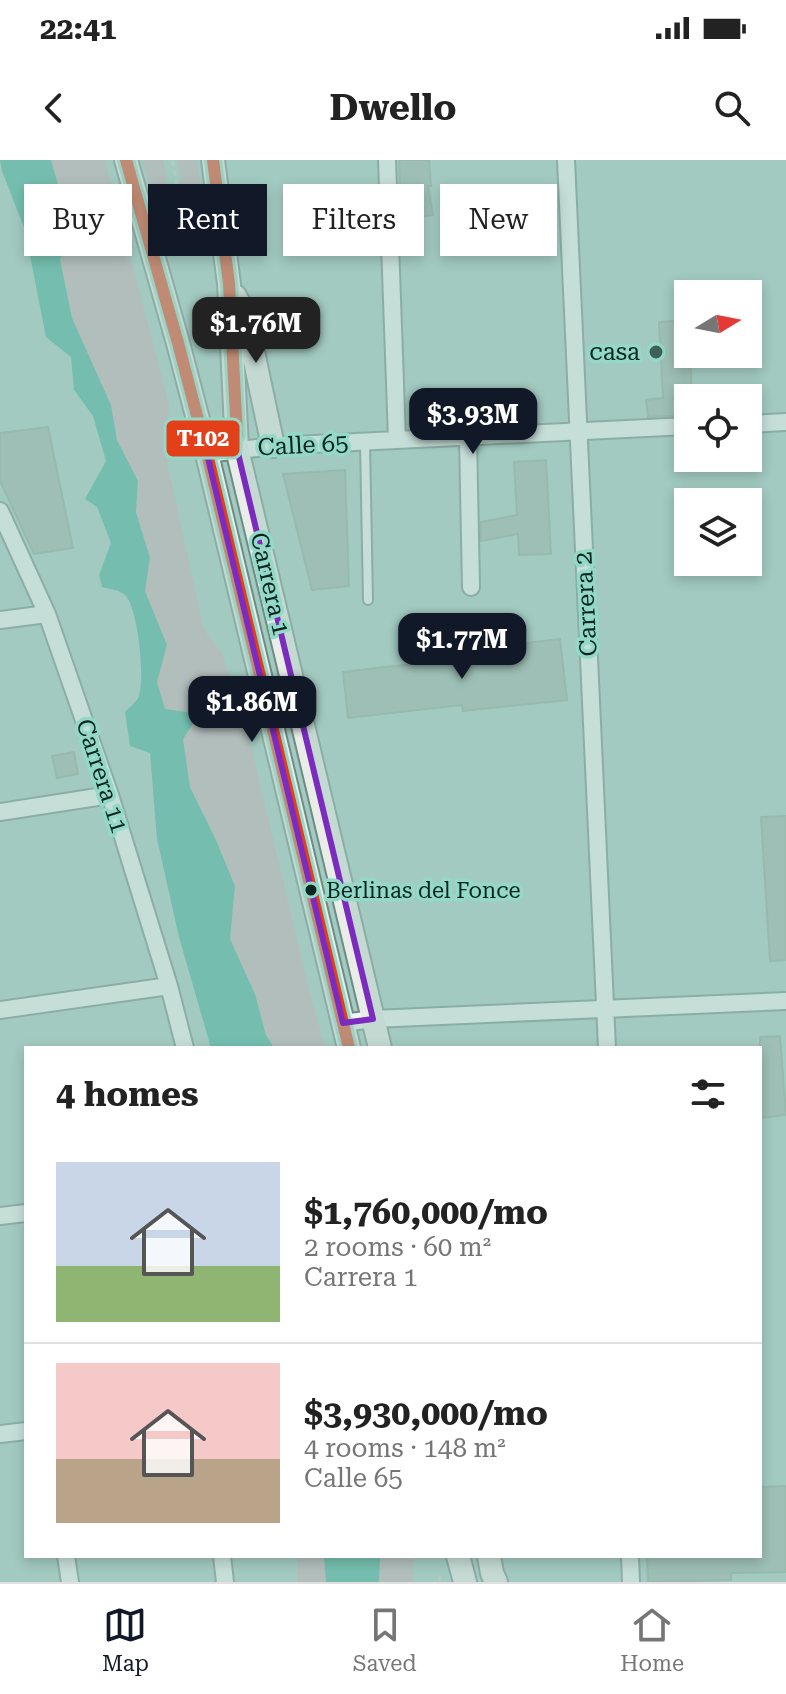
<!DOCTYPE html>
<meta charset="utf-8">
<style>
:root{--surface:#fff;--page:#f2f2f2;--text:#222;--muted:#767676;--line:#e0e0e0;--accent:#111827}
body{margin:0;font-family:"Roboto Serif",serif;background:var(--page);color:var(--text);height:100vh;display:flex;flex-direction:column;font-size:30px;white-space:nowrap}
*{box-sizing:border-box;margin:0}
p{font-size:26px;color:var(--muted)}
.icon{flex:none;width:44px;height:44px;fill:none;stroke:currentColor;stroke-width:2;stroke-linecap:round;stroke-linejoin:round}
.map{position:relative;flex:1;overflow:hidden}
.side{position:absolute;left:24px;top:886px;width:738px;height:512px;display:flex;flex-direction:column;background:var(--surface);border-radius:0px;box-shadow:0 4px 12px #0003}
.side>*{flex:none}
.top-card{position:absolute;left:24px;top:24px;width:738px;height:72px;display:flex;gap:16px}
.needle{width:52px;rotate:80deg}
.fabs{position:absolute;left:674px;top:120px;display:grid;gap:16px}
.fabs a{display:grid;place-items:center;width:88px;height:88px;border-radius:0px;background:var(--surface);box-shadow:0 4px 12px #0003;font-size:40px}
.price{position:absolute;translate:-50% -68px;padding:0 18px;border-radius:16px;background:var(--accent);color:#fff;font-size:26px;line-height:52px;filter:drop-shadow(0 2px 4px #0008)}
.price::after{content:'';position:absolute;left:50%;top:48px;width:24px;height:18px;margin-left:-12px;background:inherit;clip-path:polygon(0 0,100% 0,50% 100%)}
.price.selected{background:#222;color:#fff}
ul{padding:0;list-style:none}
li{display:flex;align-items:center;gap:24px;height:200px;padding:0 32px}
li+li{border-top:2px solid var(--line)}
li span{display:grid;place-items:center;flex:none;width:224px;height:160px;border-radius:0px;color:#555}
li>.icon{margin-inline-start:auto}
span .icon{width:96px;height:96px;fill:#fffc;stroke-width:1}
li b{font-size:34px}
h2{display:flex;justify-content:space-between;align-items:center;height:96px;padding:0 32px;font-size:34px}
.pill{padding:0 28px;border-radius:0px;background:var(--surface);box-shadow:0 4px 12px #0003;font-size:28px;line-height:72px}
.pill.selected{background:var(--accent);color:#fff}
.status{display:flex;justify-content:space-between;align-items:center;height:56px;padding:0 40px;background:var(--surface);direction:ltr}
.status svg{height:22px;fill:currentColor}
header{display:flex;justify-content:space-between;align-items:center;height:104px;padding:0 32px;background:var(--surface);font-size:36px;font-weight:700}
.dock{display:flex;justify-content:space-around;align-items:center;height:112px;border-top:2px solid var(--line);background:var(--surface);font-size:22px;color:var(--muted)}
.dock a{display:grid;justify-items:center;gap:4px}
.dock .selected{color:var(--accent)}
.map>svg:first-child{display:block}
.green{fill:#c4b0b8}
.water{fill:#3eaf9c}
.building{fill:#97b2a8;stroke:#89a59a;stroke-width:2}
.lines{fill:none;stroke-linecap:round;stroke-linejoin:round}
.lane-casing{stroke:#6d8c85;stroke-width:12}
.street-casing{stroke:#6d8c85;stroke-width:20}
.secondary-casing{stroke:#6d8c85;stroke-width:26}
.path{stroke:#c0cdc9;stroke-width:3;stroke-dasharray:6 4;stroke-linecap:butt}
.lane{stroke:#f1f7f6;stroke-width:8}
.street{stroke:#f1f7f6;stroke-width:16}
.secondary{stroke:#eaece8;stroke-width:22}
.bus-1-casing{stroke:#94d9c8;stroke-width:18}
.bus-1{stroke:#e33f19;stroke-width:12}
.marked{fill:none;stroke:#7b2cbf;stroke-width:6;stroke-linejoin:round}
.poi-dot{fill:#3f6058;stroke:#94d9c8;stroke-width:3}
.bus-dot{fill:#092720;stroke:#94d9c8;stroke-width:3}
.labels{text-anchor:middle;stroke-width:7;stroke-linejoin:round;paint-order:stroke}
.bus-label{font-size:22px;fill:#092720;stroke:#94d9c8;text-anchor:start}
.poi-label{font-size:24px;fill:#092720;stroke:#94d9c8;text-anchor:end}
.street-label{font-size:24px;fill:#092720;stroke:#94d9c8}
.line-badge{stroke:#94d9c8;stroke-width:3}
.badge-label{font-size:22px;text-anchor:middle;font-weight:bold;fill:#fff}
</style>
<div class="status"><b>22:41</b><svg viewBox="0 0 49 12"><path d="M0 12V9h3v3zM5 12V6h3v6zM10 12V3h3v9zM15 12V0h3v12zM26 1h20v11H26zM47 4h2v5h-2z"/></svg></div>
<header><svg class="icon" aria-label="back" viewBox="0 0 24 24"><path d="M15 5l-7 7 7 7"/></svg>Dwello<svg class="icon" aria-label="search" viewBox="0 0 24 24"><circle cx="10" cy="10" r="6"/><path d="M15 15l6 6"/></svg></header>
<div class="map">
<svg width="786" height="1422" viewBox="0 0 786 1422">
<rect width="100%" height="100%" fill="#a3cac0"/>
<path class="green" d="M51,0H105L169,244L167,303L204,470L222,493L248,573L309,829L325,888H274L266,875L255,834L230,779L235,726L216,679L190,627L183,579L193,564L164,549L157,522L167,485L145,431L150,398L136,352L138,321L117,280L111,245L72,158L60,99L71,73Z
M142,0H163L177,67L167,85Z
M177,0H197L207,66L191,77Z
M298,1396H324L326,1422H297Z
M380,1396H413V1422H379Z"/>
<path class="water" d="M0,0H51L72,73L60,99L72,158L111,245L117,280L138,321L136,352L150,398L145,431L167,485L157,522L165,549L194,553L193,564L183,579L190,627L216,680L235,726L230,779L255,834L266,875L274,888H211L179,777L157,679L150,593L130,586L125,552C129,548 135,543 138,538C146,523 138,446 125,435C119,430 110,429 102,427L99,415L111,383L97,347L85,339L106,301L93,256L74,230L71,197L46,177L25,70L2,11Z
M324,1396H380L379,1422H326Z"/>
<path class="building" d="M399,0H429L431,26H428L433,55L406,59L400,27Z
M688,160V194H690L692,238H688V255L648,257L646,240L663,238L659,162Z
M48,267L73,388L34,394L0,321V273Z
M546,300L551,394L519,395L518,374L481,381V362L517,355L514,302Z
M345,310L349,426L312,430L283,314Z
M560,479L567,540L463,551L462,545L348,558L343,512L456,499L455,491Z
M74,592L78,614L57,618L52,596Z
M786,656V800L770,801L761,657Z
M780,876L786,955L760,958V877Z
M786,1326V1412L731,1413V1420L648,1422L647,1396H760V1327Z"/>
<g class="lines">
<defs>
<path id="lane" d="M365,282L368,440"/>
<path id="street" d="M387,0L397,279
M566,0L607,888
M748,264L786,262
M468,276L471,427
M207,294L273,286L688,266
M0,351L47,454L110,635L169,826L185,888
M0,460L47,454
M0,652L110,635
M0,850L169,826
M343,863L373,859L786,841
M0,1056L26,1053
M0,1274L26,1271
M66,1396L70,1422
M222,1396L225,1422
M630,1396L631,1422"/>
<path id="secondary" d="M126,0L178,183L207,294L349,888
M213,0L229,124L237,289L380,888
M235,136L245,154L273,286
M458,1396L465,1422
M489,1396L492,1413L496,1422"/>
</defs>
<use href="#lane" class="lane-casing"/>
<use href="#street" class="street-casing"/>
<use href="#secondary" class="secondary-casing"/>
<path class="path" d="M172,0L187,72
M439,1422L441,1412"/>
<use href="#lane" class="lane"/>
<use href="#street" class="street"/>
<use href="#secondary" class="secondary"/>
<defs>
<path id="bus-1" d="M126,0L178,183L207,294L349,888
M213,0L229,124L237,275"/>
</defs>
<use href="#bus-1" class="bus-1-casing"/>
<use href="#bus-1" class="bus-1"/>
</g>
<path d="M0 0H786V1422H0ZM237,289L373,859L343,863L207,294Z" fill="#a3cac0" fill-opacity=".55" fill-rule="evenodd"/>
<path class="marked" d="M237,289L373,859L343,863L207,294Z"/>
<circle class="poi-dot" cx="656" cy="192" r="8"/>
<circle class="bus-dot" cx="311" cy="730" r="7"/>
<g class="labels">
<g class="bus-label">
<text x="326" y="738">Berlinas del Fonce</text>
</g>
<g class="poi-label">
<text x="640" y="200">casa</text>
</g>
<g class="street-label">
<text transform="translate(303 285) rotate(-3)" y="8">Calle 65</text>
<text transform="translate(270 424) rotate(77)" y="8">Carrera 1</text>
<text transform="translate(586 444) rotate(-93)" y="8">Carrera 2</text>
<text transform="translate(102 616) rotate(72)" y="8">Carrera 11</text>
</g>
</g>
<rect class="line-badge" x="165" y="259" width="76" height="39" rx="8" fill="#e33f19"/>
<g class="badge-label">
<text x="203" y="286">T102</text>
</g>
</svg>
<div class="fabs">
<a><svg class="needle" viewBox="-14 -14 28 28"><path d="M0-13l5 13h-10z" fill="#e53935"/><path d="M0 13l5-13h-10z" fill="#767676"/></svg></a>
<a><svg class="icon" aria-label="locate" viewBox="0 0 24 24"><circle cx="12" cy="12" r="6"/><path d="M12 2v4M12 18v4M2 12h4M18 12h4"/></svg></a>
<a><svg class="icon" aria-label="layers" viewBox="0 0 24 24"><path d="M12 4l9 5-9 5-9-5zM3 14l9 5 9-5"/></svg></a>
</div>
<b class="price selected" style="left:256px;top:205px">$1.76M</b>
<b class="price" style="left:473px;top:296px">$3.93M</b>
<b class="price" style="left:462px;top:521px">$1.77M</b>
<b class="price" style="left:252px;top:584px">$1.86M</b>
<div class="top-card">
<a class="pill">Buy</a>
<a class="pill selected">Rent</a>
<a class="pill">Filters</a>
<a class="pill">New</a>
</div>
<section class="side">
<h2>4 homes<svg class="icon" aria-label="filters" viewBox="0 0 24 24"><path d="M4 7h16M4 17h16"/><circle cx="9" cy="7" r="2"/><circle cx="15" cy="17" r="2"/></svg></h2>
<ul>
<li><span style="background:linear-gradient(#c9d6e8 65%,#8fb573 0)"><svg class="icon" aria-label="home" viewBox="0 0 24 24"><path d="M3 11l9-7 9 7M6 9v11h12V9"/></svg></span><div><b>$1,760,000/mo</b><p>2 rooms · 60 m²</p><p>Carrera 1</p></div></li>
<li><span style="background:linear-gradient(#f6c9c9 60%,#b9a48a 0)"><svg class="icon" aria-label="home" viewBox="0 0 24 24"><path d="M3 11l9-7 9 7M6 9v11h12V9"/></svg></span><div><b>$3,930,000/mo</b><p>4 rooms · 148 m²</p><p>Calle 65</p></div></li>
</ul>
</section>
</div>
<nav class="dock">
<a class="selected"><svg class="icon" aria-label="map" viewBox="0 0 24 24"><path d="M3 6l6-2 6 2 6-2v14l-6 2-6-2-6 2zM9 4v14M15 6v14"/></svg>Map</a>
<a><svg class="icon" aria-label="saved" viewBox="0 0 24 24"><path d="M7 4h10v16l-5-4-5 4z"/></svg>Saved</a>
<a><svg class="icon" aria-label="home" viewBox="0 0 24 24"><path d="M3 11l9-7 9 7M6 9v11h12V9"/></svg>Home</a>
</nav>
